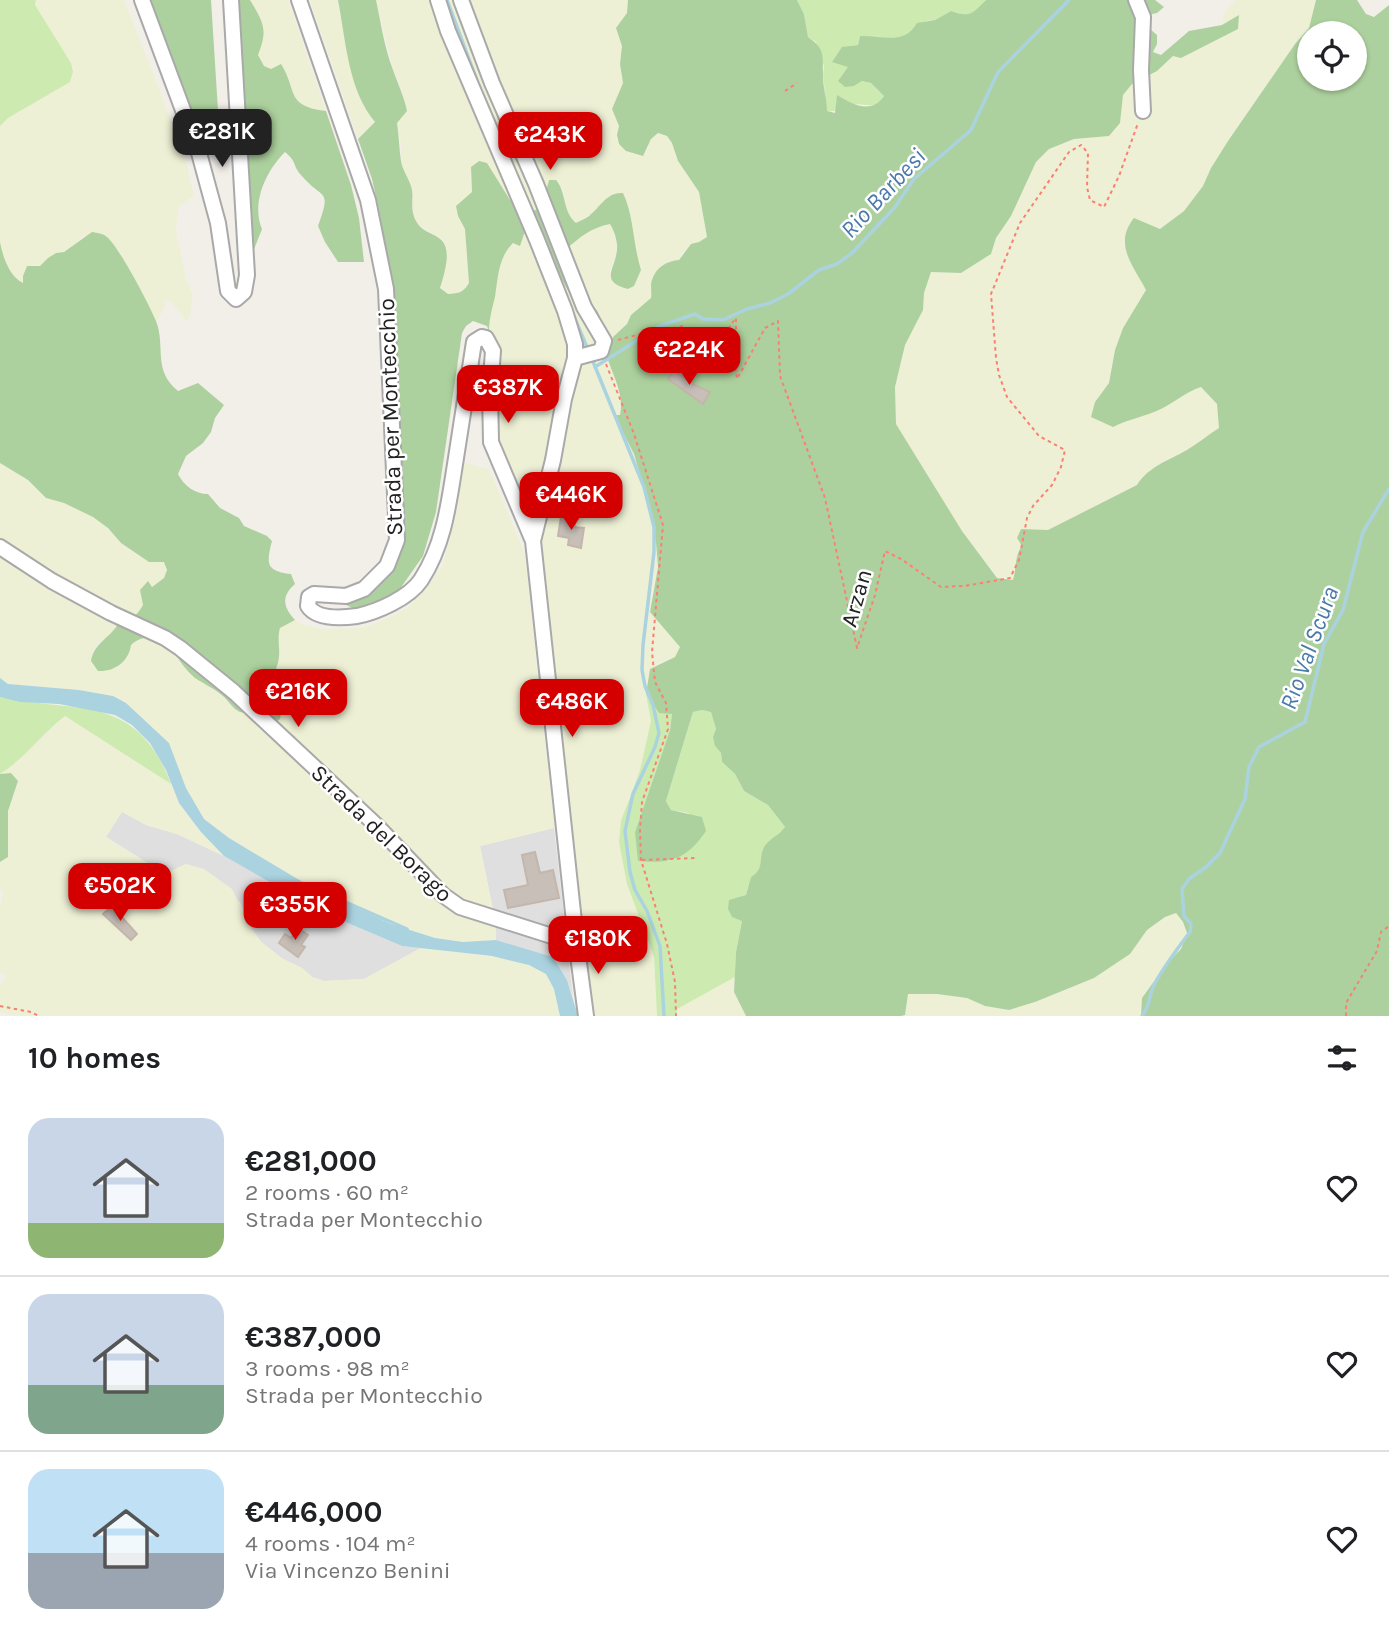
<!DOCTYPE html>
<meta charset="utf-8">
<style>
:root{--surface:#fff;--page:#f2f2f2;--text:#202124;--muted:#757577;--line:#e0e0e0;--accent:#d40000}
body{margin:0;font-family:Karla,sans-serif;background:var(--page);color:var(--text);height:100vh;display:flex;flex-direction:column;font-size:26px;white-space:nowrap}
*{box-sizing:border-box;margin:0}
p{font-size:23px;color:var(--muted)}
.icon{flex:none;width:38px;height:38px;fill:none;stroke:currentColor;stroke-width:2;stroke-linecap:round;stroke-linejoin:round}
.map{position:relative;height:1016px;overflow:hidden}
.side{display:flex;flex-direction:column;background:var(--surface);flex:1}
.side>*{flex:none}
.buttons{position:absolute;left:1297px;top:21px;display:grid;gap:14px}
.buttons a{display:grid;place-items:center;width:70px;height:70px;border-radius:50%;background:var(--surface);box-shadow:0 2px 5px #0004;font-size:35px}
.price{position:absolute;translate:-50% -60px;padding:0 16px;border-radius:14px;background:var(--accent);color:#fff;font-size:23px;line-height:46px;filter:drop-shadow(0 2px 4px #0008)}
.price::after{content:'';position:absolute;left:50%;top:42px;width:21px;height:16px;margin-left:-10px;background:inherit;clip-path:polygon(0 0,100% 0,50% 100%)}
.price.active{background:#222;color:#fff}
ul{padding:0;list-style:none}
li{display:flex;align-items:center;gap:21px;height:175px;padding:0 28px}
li+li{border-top:2px solid var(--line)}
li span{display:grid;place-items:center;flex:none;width:196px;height:140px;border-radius:21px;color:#555}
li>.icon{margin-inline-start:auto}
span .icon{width:84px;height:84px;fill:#fffc;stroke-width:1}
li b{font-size:30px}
h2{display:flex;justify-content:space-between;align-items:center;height:84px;padding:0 28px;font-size:30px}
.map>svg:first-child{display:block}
.residential{fill:#e0dfdf}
.farmland{fill:#eef0d5}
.grass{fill:#cdebb0}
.forest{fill:#add19e;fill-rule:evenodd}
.water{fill:#aad3df}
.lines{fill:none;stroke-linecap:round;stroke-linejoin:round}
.stream{stroke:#aad3df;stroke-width:3.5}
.building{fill:#c7bfb8;stroke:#c4b6ab;stroke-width:2}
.minor-casing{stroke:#a9a9a9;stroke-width:18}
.path{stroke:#fa8072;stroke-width:2;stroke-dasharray:3.5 3.5;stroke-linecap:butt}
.minor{stroke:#fff;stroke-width:14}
.labels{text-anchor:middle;stroke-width:5;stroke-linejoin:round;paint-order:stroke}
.street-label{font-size:23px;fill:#222;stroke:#fff}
.water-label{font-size:24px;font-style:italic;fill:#4a7aab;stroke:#fff}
</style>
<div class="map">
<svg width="1389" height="1016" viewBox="0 0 1389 1016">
<rect width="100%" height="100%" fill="#f2efe9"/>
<path class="residential" d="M122,811L146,825L177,834L224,856L322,912L402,946L421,948L364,979L324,981L312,977L302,968L283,959L261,942L252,929L240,902L186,864L165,874L106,837Z
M554,828L567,943L573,997L567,980L553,957L496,940V924L480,846Z"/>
<path class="farmland" d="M36,0H124L165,104L187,166L194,196L179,206L176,229L186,280L193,296L190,316L186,321L172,302L165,300L164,309L156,322L118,249L83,236L70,249L56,253L40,266L33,264L24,283L17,280L8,267L0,242V126L8,118L70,82L73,72L71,63L34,5Z
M250,0H288L326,111L311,109L299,104L292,91L288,75L264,66L258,55L259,15Z
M310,0H338L352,76L366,111L375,122L358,139Z
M376,0H628L627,13L616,28L622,46L620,64L623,83L612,109L619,126L617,135L619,144L634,154L648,148L651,139L658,133L666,136L672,143L678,161L699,192L707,237L683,252L679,260L670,261L662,265L652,280L651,298L631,315L627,324L614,337L606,353L616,379L622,406L620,415L614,416L634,454L648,502L656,543L658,567L651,598L670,635L681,647L675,657L658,663L646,694L651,721L640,770L627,801V884L654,957L657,1016H588L538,577L498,449L489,332V317L494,300L498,271L507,249L533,228L565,282L571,297L585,296L569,262L566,249L578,238L600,225L610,223L613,230L618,249L610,272L619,287L628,289L634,286L641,270L635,251L628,204L593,213L576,223L570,218L566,208L563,188L542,207L533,211L510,200L487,164L470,173L472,192L458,216L465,229L469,283L465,291L459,293L448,294L440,288L446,269L447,248L442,239L418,225L413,214L412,187L401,163V144L397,123L403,92L393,70Z
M1236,0H1316L1309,28L1295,44L1228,141L1211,168L1203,186L1184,211L1160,229L1134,219L1123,242L1146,290L1123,328L1115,350L1109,383L1095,402L1113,427L1132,418L1161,409L1192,390L1201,387L1217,404L1219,428L1189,449L1164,461L1142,477L1138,485L1090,511L1048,530H1021L1022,545L1017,553L1016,571L1013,580L1005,577L997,578L962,531L896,424L895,387L905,345L923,310L924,293L931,272L961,273L991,254L996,238L1011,216L1036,162L1049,149L1075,139L1109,136L1120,123L1123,95L1132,84L1157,71L1173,56L1222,25L1224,13Z
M463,462L489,469L525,554L554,828L480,846L496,924V940L463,942L435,938L391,924L311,887L229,838L204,819L186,788L169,743L126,703L113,696L79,690L8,684L0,678V463L28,480L46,498L64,503L93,517L108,527L121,543L149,562H164L167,571L164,578L152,587L149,582L143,598V606L139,613L98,644L93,653L131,645L148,636L169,642L193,676L224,697L227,702L255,712L282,709L273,689L274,674L279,658L278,637L280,628L284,625L295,620L301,624L321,629L363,628L395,615L409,606L424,591L443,564L456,517Z
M65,716L171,784L179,803L201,832L224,856L177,834L146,825L122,812L106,837L165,874L186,864L204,869L232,889L252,929L261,942L283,959L302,968L312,977L324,981L364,979L421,948L511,959L529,965L546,974L554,989L560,1016H14L0,1012V986L6,976L0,972V905L3,893L0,887V862L8,857V811L18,782L11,773H2Z
M1176,913L1187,933L1181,949L1168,962L1142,998L1141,1016H901L905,1014L907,994H937L967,998L985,1006L1009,1010L1035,1002L1094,978L1130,954L1147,930L1165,917Z
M735,977L734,992L746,1016H677V1009Z"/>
<path class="grass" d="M0,0H36L35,5L71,63L73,72L70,82L8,118L0,126Z
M797,0H986C971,14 973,18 951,11L935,20L926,21L905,37L896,39L860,36L858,45L849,46V67L843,74L854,86L862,81L871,83L884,96C874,110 868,104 854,104C843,105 838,113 827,111L823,75L824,66L816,42L808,37L804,14Z
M646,694L659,712L672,713L670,730L635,832L668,861L684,854L689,813L671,810L666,801L693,712L702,710L711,712L716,729L715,746L721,753L722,762L735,774L744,791L768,805L785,827C780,833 773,837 769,843C761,856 764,869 751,877L746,895L738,899L742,921L736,952L735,977L677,1009V1016H657L654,957L627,884L619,842L621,821L640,770L651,721Z
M0,697C78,714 136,692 171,784L65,716C42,734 25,758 0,774Z"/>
<path class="forest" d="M147,0H211L220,142L202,144Z
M232,0H250C264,23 268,30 258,55L264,66L271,69L281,64C298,91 285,106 326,111L351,185L359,218L364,262H338L325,242L318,226C332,187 323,201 301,175C292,165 298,163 285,152C266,171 251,203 262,229L249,262Z
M338,0H376C381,23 384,47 393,70C398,84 404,96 407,111L397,123C399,136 399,148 401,161C402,169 408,177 411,186C414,194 411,204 413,213C421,248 463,218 440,288L448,294C459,293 463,293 469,283L465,229L458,216L456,206L472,192L471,167L479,161L487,163L510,200L533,211L542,207L549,180H556C567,193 562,211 576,223C581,220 588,218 591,214C602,205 607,192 623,193C634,216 633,245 641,270L634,286L628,289C599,281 615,270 617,250C618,242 614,230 610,224C592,227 579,238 566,249L569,262L582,282L585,296L598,312L601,320L586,315L578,308L533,229L524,234L520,246L513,243C498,258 498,278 495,297C492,309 489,319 489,332L487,326L473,321L466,326L462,333L436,512L423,556L395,596L359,612L343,603L365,597L397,551L391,306L380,215L372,179L358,139L375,122C348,90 346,41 338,0Z
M628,0H797L804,14L808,37C827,50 822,58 823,77C823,88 827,99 827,111L835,113L837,95C852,104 871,115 884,96L871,83L862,81L854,86L845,87L838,81L848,67L832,62L842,47L858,45L860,36C882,35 904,46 917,23L935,20L951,11C972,18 972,13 986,0H1155L1164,7L1157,13L1148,15L1143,23L1157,35V44L1153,52L1161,55L1189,31L1222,25L1239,15L1238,29L1181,58L1173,56L1157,71L1132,84L1123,95L1120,123L1109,136L1074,139L1049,149L1036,162L1011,216L996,238L991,254L961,273L931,272L924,293L923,310L905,345L895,387L896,424L962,531L997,578L1013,580C1017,568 1014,556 1022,546L1017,538L1021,529L1048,530L1137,485C1148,467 1169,460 1187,450C1197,444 1208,435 1219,428L1217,404L1201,387C1186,392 1175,402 1161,409C1146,416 1129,419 1113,427L1091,417L1095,402L1109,383L1115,350L1123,328L1146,290C1133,265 1113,244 1134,218L1160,229L1184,211L1203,186L1211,168L1228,141L1295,44L1309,28L1316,0H1357L1366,14L1374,17L1389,5V1016H1141L1142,998L1168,962L1181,949L1187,933L1183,922L1176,913L1165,917L1147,930L1130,954L1094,978L1035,1002L1009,1010L985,1006L967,998L937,994H908L905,1015L901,1016H746L734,992L736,952L742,921L732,917L728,909L729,900L746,895L751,877C765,868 758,860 764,847C769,839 779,835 785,827L768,805L744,791L735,774L722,762L721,753L715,746L713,737L716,729L711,712L702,710L693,712L666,801L671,810L702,817L706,831C687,859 671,864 638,861L635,832L670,730L672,714L659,713L646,694L650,669L675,657L680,647L650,612L658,567L656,543L648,502L634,454L614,415H620C625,393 611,373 606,353L613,337L627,324L631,315L651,298C652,293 650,284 652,280C656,267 667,261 679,260L691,244L699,242L707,237L699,192L678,161L672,143L667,136L658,133L651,139L643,156L626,151L619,144L617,135L619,126L612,109L623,83L620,64L622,46L616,28L627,13ZM1309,33H1354V79H1309Z
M92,232C97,233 103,233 107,237C119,247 149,304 156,321C166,347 152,370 178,391L198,383L224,405L215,418L211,432L203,443L186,456L178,474C184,486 195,494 208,494L220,508L239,518L244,526L267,536L272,541C266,564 266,571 291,574L295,584C281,596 283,607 295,620L280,628C277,639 280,647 279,657C278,667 272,675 273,686C274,699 283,705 280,719L272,725L255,712C235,715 236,709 223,696C215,689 204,684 195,678C183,668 176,655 169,642C154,638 144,634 131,645C129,661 115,672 98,671L91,661C94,643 110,638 118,624C130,621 137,616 143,605L140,590L148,581L152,587L164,578L167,570L164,562H149L121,543L108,528L93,517L64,503L46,498L28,480L0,463V242C3,257 9,276 23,283V276L27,266H40L48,258L56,253L64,252Z
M11,773L18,781L8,811V857L0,862V774Z"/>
<path class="water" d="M0,678L8,684L79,690L113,696L126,703L169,743L186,788L204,819L229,838L311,887L391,924L435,938L463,942L496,940L553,957L567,980L578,1016H560L554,989L546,974L529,965L492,956L402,946L322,912L224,856L201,832L179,803L166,770L150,743L132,725L115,715L59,704L20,702L0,697Z"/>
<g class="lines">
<path class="stream" d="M447,0L479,86
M573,314L589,352
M592,359L644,487L654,527V552L643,645L642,670L645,686L653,705L659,733L655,747L633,794L625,831L630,872L635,890L647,911L660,946L664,1016
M595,367L660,326L695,314L703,319L723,320L747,309L770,303L788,294L819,270L837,264L852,253L895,207L914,179L971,130L998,72L1069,0
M309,886L407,929
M1142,1016C1151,1004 1148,997 1154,985C1164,966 1177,949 1190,932L1191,924L1184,916L1182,889L1189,879L1206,867L1220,853L1245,799L1249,767L1259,747L1305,722L1324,644L1343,610L1363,532L1389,489"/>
</g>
<path class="building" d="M673,371L693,382L692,384L710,392L703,404L668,379Z
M561,517L576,520L574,527L584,528L581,548L568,545L569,538L558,536Z
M535,852L540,873L553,870L559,898L508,908L504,890L528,885L522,855Z
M112,906L137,934L131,940L103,914Z
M298,928L308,935L301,945L305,947L298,957L279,943L285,934L291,938Z"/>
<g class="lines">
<defs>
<path id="minor" d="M142,0L199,153L218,223L228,291L236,299L244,292L247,275L231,0
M299,0L368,200L386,289L397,540L387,566L364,589L346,596L314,594L309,597L308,606C317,620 342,618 357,616C377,612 409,598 421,580C445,543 449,501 456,458C462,419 468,381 474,342L482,337L486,338L493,351L490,391L491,442L533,541
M438,0L448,31L537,240L565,311L575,344V358L564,399L553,460L533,541L576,940L586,1016
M461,0L492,83L536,184L584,307L604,341L601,351L575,358
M1136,0L1143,17L1141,70L1143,111
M0,547L52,581L111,613L165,638L180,648L234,692L376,825L443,895L460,907L558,938L576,940"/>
</defs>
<use href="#minor" class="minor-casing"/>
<path class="path" d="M785,91L797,83
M618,340L648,332L684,326L696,338L701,367C716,354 723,334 736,318V331L733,350L737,379L765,328L778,321L780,376L825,498L857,648L875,595L885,551L901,559L941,587L964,586L1010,578L1019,560L1027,518L1033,506L1052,485L1061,467L1065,450L1039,436L1007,397L999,375L996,358L991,294L1020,223L1069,152L1081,145L1088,153L1087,187L1090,200L1104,207L1119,176L1138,123
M606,364L634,434L663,525L652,652L655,682L666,703L668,729L642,802L640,830L641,860L667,944L675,982L676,1016
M642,860L695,858
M0,1006L31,1012L39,1016
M1346,1016V1003L1377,951L1381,932L1389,926"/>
<use href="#minor" class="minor"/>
</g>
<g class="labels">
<g class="street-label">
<text transform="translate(390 417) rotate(-92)" y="8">Strada per Montecchio</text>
<text transform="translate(856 598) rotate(-74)" y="8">Arzan</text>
<text transform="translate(382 833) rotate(44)" y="8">Strada del Borago</text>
</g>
<g class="water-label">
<text transform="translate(883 193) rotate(-47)" y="8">Rio Barbesi</text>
<text transform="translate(1309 648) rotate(-70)" y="8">Rio Val Scura</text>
</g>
</g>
</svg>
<div class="buttons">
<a><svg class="icon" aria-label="locate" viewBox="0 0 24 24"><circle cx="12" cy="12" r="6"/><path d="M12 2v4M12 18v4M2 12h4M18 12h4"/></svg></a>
</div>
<b class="price active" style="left:222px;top:169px">€281K</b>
<b class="price" style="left:550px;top:172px">€243K</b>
<b class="price" style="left:689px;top:387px">€224K</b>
<b class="price" style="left:508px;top:425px">€387K</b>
<b class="price" style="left:571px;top:532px">€446K</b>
<b class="price" style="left:298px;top:729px">€216K</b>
<b class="price" style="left:572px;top:739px">€486K</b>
<b class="price" style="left:120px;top:923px">€502K</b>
<b class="price" style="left:295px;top:942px">€355K</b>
<b class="price" style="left:598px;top:976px">€180K</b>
</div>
<section class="side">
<h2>10 homes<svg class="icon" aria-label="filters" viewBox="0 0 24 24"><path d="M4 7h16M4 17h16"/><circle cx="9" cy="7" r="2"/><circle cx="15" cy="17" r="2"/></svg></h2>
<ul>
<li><span style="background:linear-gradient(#c9d6e8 75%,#8fb573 0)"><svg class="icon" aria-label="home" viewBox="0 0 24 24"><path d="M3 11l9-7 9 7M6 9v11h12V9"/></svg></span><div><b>€281,000</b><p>2 rooms · 60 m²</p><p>Strada per Montecchio</p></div><svg class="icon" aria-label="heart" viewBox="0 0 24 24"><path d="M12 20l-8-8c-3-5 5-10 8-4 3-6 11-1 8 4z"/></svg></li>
<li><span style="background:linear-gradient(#c9d6e8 65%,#7fa58c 0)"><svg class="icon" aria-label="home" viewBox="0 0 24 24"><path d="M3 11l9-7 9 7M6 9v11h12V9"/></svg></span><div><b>€387,000</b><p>3 rooms · 98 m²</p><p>Strada per Montecchio</p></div><svg class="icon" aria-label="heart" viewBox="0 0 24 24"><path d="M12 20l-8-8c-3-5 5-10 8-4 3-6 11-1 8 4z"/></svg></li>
<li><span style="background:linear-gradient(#bfe0f5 60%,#9aa5b1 0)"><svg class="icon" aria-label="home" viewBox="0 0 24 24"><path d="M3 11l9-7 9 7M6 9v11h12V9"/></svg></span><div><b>€446,000</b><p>4 rooms · 104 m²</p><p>Via Vincenzo Benini</p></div><svg class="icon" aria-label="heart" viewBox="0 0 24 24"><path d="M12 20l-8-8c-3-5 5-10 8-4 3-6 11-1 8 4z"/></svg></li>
</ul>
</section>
